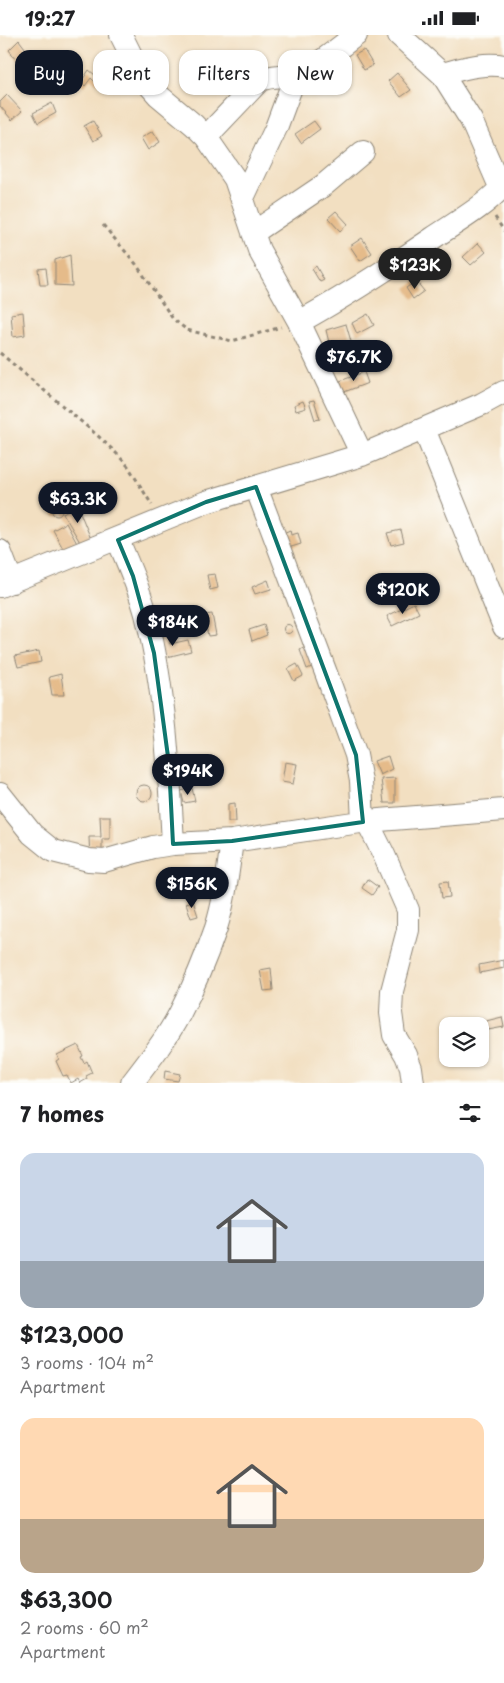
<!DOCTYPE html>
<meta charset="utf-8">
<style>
:root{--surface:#fff;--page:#f2f2f2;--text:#202124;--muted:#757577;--accent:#111827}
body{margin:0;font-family:"Playpen Sans",sans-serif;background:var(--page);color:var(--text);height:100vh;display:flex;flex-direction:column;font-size:19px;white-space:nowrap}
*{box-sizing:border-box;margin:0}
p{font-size:16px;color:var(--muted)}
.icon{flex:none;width:28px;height:28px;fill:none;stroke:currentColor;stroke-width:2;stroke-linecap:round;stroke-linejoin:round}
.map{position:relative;height:1048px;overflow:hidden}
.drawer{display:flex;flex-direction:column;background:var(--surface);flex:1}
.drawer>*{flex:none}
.guide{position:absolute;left:15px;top:15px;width:475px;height:45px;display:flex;gap:10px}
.tools{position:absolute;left:439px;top:982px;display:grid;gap:10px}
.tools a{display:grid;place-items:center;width:50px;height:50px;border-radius:10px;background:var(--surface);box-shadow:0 1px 4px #0004;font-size:25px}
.price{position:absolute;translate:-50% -42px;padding:0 11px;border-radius:18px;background:var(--accent);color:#fff;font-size:16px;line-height:32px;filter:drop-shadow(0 1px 2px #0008)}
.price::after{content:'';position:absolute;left:50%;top:30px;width:15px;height:11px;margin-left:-8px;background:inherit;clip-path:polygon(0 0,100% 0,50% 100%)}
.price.selected{background:#222;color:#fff}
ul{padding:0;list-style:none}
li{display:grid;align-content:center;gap:10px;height:265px;padding:0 20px}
li span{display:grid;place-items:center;height:155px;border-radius:15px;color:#555}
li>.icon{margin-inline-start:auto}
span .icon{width:90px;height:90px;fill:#fffc;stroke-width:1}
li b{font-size:21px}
h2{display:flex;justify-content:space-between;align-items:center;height:60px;padding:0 20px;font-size:21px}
.pill{padding:0 18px;border-radius:15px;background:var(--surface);box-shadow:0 1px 4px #0004;font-size:18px;line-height:45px}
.pill.selected{background:var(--accent);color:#fff}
.status{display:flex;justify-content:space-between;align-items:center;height:35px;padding:0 25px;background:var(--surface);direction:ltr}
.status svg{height:14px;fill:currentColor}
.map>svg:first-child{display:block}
.building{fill:#e5bb8a}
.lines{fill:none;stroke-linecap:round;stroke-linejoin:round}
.minor-casing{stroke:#8e8576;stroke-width:24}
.path{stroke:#8e8576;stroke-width:3;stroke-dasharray:4 4;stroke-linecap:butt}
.minor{stroke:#fff;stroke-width:22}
.marked{fill:none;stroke:#0f766e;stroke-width:4;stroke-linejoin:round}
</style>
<div class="status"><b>19:27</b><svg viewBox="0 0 49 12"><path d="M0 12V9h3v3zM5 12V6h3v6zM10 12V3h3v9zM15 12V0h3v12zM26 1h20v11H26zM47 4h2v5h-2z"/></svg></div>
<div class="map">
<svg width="504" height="1048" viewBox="0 0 504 1048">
<rect width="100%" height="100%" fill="#fdfcf7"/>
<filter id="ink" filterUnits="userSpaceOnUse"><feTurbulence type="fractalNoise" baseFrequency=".02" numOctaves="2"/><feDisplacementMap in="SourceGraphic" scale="10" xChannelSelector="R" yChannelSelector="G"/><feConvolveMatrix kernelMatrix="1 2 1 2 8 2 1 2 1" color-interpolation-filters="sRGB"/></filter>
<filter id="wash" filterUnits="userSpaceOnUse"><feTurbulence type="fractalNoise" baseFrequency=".0096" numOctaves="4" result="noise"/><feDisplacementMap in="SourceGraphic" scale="20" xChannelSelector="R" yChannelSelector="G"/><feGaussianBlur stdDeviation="1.12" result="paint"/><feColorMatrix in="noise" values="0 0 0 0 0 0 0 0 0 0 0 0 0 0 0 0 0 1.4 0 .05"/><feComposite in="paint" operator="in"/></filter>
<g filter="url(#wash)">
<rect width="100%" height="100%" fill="#f2dfc1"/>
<g id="blocks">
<path class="building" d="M19,5L34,25L22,32L9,15Z
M364,15L373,30L364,35L355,20Z
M89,35L101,45L97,49L91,43L85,51L81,47Z
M397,38L411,55L401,62L388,46Z
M7,60L22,76L12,85L0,71V67Z
M52,68L56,78L38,88L33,78Z
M93,86L102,101L93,106L84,91Z
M314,86L320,94L301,108L295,99Z
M153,96L160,107L148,115L141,103Z
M336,176L348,189L340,196L328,183Z
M362,203L372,218L360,226L350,211Z
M478,208L486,217L471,230L463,222Z
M70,220L72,251L55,250V225Z
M316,231L324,245L320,247L312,234Z
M46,233L48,250H40L38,234Z
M416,246L424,256L413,264L406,253Z
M23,277L25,300L13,302L11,279Z
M368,279L374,290L357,299L352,288Z
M346,289L352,310L331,316L326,295Z
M360,307L369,321L362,325L353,312Z
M364,337L368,348L344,357L340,346Z
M314,365L320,384L315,385L309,366Z
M303,366L306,373L296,376L294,370Z
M77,470L91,504L81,509L63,478Z
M52 476a5 5 0 1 1 10 0a5 5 0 1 1-10 0Z
M66,488L80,514L67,521L53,495Z
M290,495L291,500L298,498L301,509L288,513L281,499Z
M401,495L404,507L391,510L387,498Z
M215,539L218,553L210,555L207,540Z
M268,545L271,554L255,559L252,552Z
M414,568L419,578L392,591L387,581Z
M212,579L216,600L208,601L204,580Z
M283.5 594a4.5 4.5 0 1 1 9 0a4.5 4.5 0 1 1-9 0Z
M264,590L267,600L252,606L249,595Z
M168,600L170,609L188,605L191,616L163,623L158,603Z
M307,611L314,631L307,634L300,615Z
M39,616L41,627L18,632L15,621Z
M297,629L303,641L294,646L288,634Z
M61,639L64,660H52L49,642Z
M388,721L392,734L380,740L374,726Z
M285,727L297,729L293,749L282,747Z
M395,743V768H384L381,744Z
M136 758a8 8 0 1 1 16 0a8 8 0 1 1-16 0Z
M192,753L195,766L184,768L181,756Z
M235,768L236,787H228V769Z
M100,781H110V804H102V825H90L89,802H101Z
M367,844L378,852L372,860L362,853Z
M448,846L450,862L442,863L440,847Z
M193,866L198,881L191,883L186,868Z
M504,925V933L480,938L479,930Z
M271,933L273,955L264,956L260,935Z
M502,982L504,992L488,995L486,986Z
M78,1010L83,1021L81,1022L84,1028L87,1026L92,1038L86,1041L87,1044L80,1048L78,1044L71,1048L67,1040L63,1041L56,1026L59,1024L57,1020Z
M165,1036L180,1039L178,1046L164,1044Z"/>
</g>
</g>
<g filter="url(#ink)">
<use href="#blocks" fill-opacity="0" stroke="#8e8576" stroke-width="1"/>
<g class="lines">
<defs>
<path id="minor" d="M121,0L142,42L158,60L194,90L206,102L235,144L259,215L299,287L362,420
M399,0L442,39L471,85L501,154
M442,39C462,34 484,27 504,31
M206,102L260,45C272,40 285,42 298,38C319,31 338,13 356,0
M242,165L276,93L296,39
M253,198L324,150L363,117
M299,287C345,262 389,233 433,203C457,187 484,172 504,150
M424,394L504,592
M256,452L326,638L356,720L361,746L363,787
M118,505C128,529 139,553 146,579C165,654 169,732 173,809
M0,516L12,547
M0,551L206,467L362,420L482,369L504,357
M0,759L32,799L53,816L89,825L104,826L153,812L173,809L232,806L367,786L504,775
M367,786L384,820L408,875V895L392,956L391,978L394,1000L406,1020L411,1033L413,1048
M132,1048C149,1026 167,1003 180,978C194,951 206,922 216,893C225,865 228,835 232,806"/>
</defs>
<use href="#minor" class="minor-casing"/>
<path class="path" d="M495,182L504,196
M103,190L136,229L173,284L187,295L232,306L281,292
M0,318L97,400L117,419L128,431L152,470"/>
<use href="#minor" class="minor"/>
</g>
</g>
<path class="marked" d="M256,452L356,720L363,787L232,806L173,809L169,729L154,618L133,541L118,505L206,467Z"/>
</svg>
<div class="tools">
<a><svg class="icon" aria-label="layers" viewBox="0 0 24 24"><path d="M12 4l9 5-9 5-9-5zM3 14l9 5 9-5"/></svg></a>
</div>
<b class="price selected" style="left:415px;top:255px">$123K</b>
<b class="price" style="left:354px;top:347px">$76.7K</b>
<b class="price" style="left:78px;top:489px">$63.3K</b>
<b class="price" style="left:403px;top:580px">$120K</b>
<b class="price" style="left:173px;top:612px">$184K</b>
<b class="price" style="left:188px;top:761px">$194K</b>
<b class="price" style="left:192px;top:874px">$156K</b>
<div class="guide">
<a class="pill selected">Buy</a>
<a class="pill">Rent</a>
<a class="pill">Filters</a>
<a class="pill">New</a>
</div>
</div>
<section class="drawer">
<h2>7 homes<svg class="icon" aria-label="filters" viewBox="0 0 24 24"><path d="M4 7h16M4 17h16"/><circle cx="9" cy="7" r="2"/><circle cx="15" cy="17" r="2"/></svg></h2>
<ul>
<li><span style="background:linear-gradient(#c9d6e8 70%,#9aa5b1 0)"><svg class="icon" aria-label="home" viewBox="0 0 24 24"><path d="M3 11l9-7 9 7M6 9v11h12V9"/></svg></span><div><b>$123,000</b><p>3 rooms · 104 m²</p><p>Apartment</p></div></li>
<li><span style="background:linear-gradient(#ffd9b3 65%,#b9a48a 0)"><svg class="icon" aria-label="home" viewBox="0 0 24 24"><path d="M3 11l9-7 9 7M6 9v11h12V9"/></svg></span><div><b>$63,300</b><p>2 rooms · 60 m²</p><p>Apartment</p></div></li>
</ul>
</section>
